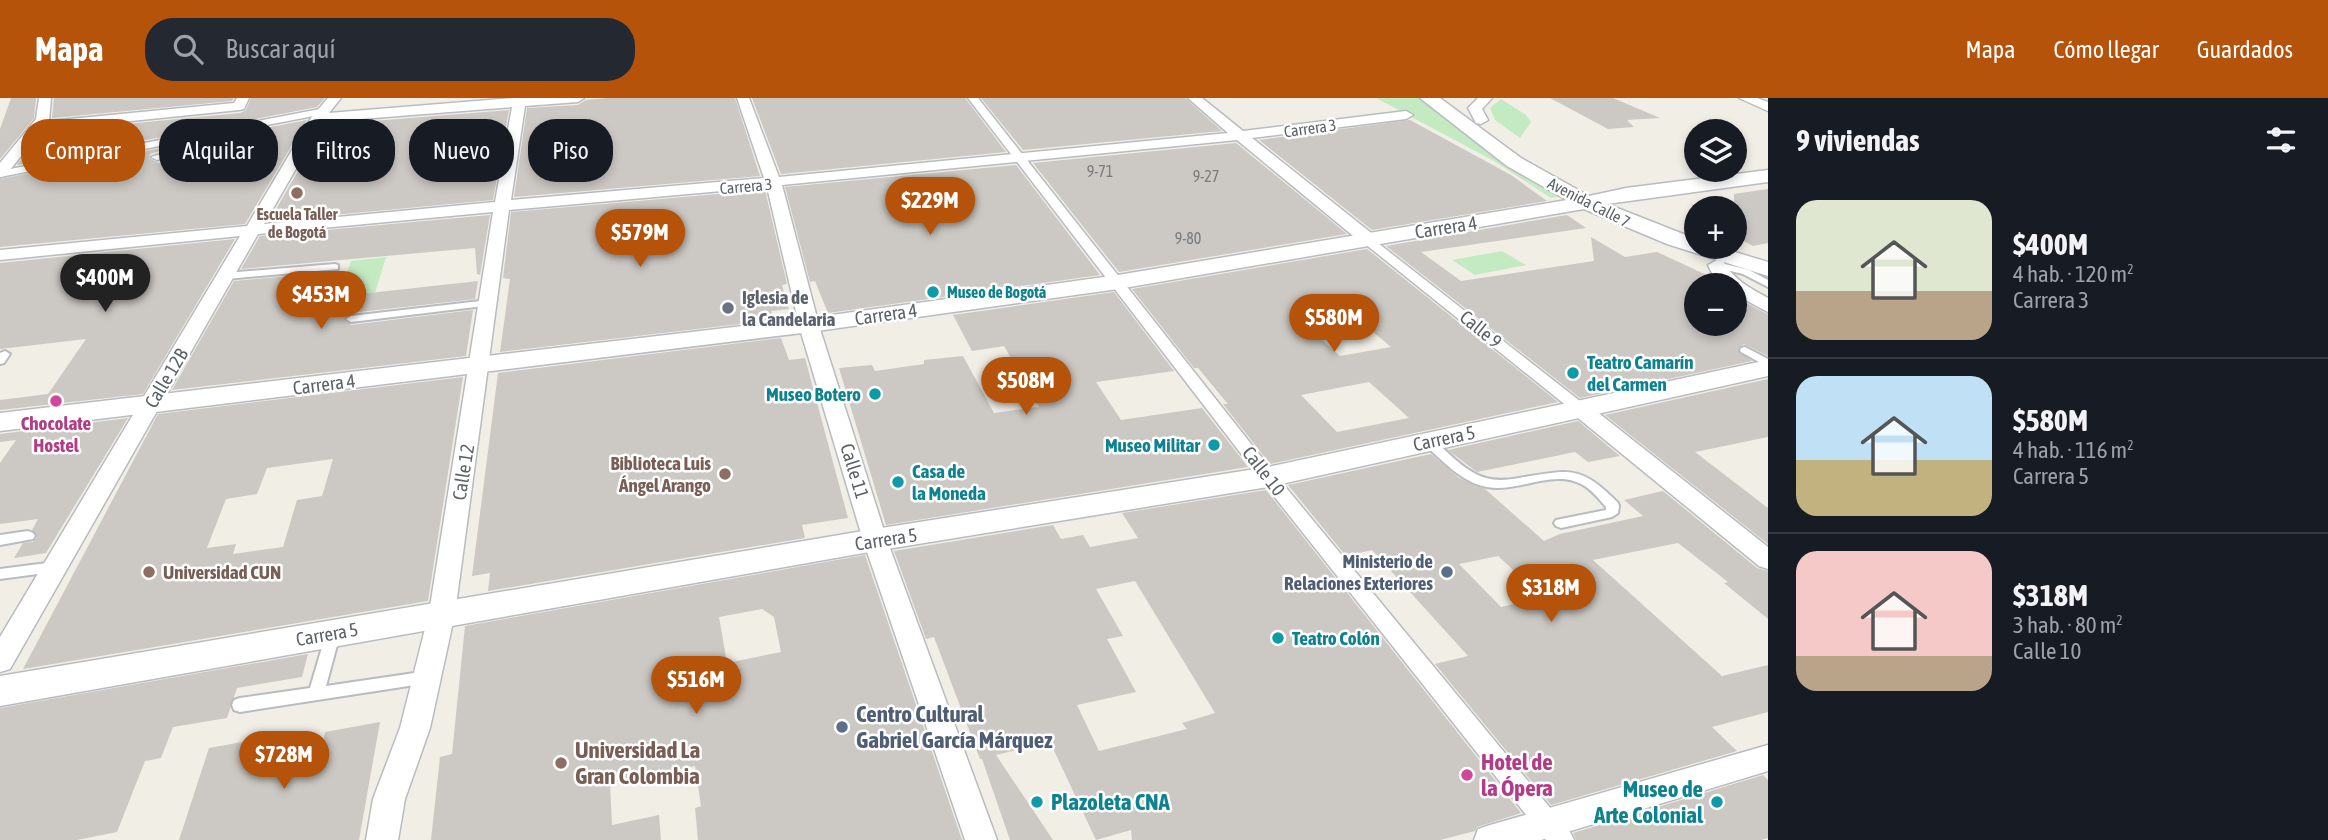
<!DOCTYPE html>
<html lang="es">
<meta charset="utf-8">
<style>
:root{--surface:#171b24;--page:#242831;--text:#f1f3f6;--muted:#9ea1a6;--line:#363941;--accent:#b45309}
body{margin:0;font-family:"Asap Condensed",sans-serif;background:var(--page);color:var(--text);height:100vh;display:flex;flex-direction:column;font-size:26px;white-space:nowrap}
*{box-sizing:border-box;margin:0}
p{font-size:23px;color:var(--muted)}
.icon{flex:none;width:38px;height:38px;fill:none;stroke:currentColor;stroke-width:2;stroke-linecap:round;stroke-linejoin:round}
.map{position:relative;flex:1;overflow:hidden}
.details{display:flex;flex-direction:column;background:var(--surface);width:560px}
.details>*{flex:none}
.guide{position:absolute;left:21px;top:21px;width:665px;height:63px;display:flex;gap:14px}
.fabs{position:absolute;left:1684px;top:21px;display:grid;gap:14px}
.fabs a{display:grid;place-items:center;width:63px;height:63px;border-radius:50%;background:var(--surface);box-shadow:0 4px 10px #0003;font-size:35px}
.price{position:absolute;translate:-50% -60px;padding:0 16px;border-radius:24px;background:var(--accent);color:#fff;font-size:23px;line-height:46px;filter:drop-shadow(0 2px 4px #0008)}
.price::after{content:'';position:absolute;left:50%;top:42px;width:21px;height:16px;margin-left:-10px;background:inherit;clip-path:polygon(0 0,100% 0,50% 100%)}
.price.selected{background:#222;color:#fff}
ul{padding:0;list-style:none}
li{display:flex;align-items:center;gap:21px;height:175px;padding:0 28px}
li+li{border-top:2px solid var(--line)}
li span{display:grid;place-items:center;flex:none;width:196px;height:140px;border-radius:21px;color:#555}
li>.icon{margin-inline-start:auto}
span .icon{width:84px;height:84px;fill:#fffc;stroke-width:1}
li b{font-size:30px}
h2{display:flex;justify-content:space-between;align-items:center;height:84px;padding:0 28px;font-size:30px}
.tag{padding:0 24px;border-radius:28px;background:var(--surface);box-shadow:0 4px 10px #0003;font-size:24px;line-height:63px}
.tag.selected{background:var(--accent);color:#fff}
header{display:flex;align-items:center;gap:42px;box-sizing:border-box;height:98px;padding:0 35px;background:var(--accent);color:#fff}
header strong{font-size:33px}
nav{display:flex;gap:38px;margin-inline-start:auto;font-size:24px}
.search{width:490px;height:63px;background:var(--page);display:flex;align-items:center;gap:18px;box-sizing:border-box;padding:0 24px;border-radius:28px;color:var(--muted);font-size:26px}
main{display:flex;flex:1;min-height:0}
.map>svg:first-child{display:block}
.green{fill:#c3eac1}
.building{fill:#ccc8c3;fill-rule:evenodd}
.lines{fill:none;stroke-linecap:round;stroke-linejoin:round}
.service-casing{stroke:#b8bcc0;stroke-width:4}
.pedestrian-casing{stroke:#b8bcc0;stroke-width:3}
.minor-casing{stroke:#b8bcc0;stroke-width:3}
.tertiary-casing{stroke:#b8bcc0;stroke-width:3}
.service{fill:#fff;fill-rule:evenodd}
.pedestrian{fill:#fff;fill-rule:evenodd}
.minor{fill:#fff;fill-rule:evenodd}
.tertiary{fill:#fff;fill-rule:evenodd}
.education-dot{fill:#8d6e63;stroke:#fff;stroke-width:2.5}
.culture-dot{fill:#0f9aa8;stroke:#fff;stroke-width:2.5}
.worship-dot{fill:#6b7280;stroke:#fff;stroke-width:2.5}
.hotel-dot{fill:#d1479c;stroke:#fff;stroke-width:2.5}
.service-dot{fill:#5c6f8a;stroke:#fff;stroke-width:2.5}
.labels{text-anchor:middle;stroke-width:5;stroke-linejoin:round;paint-order:stroke}
.far-street-label{font-size:16px;fill:#5d6267;stroke:#fff}
.number-label{font-size:16px;fill:#797c7e}
.far-education-label{font-size:16px;font-weight:bold;fill:#785e54;stroke:#fff}
.far-culture-label{font-size:16px;font-weight:bold;fill:#0d838f;stroke:#fff;text-anchor:start}
.street-label{font-size:19px;fill:#5d6267;stroke:#fff}
.worship-label{font-size:19px;font-weight:bold;fill:#5b616d;stroke:#fff;text-anchor:start}
.culture-label{font-size:19px;font-weight:bold;fill:#0d838f;stroke:#fff;text-anchor:start}
.hotel-label{font-size:19px;font-weight:bold;fill:#b23c85;stroke:#fff}
.education-label{font-size:19px;font-weight:bold;fill:#785e54;stroke:#fff;text-anchor:end}
.service-label{font-size:19px;font-weight:bold;fill:#4e5e75;stroke:#fff;text-anchor:end}
.near-service-label{font-size:23px;font-weight:bold;fill:#4e5e75;stroke:#fff;text-anchor:start}
.near-education-label{font-size:23px;font-weight:bold;fill:#785e54;stroke:#fff;text-anchor:start}
.near-hotel-label{font-size:23px;font-weight:bold;fill:#b23c85;stroke:#fff;text-anchor:start}
.near-culture-label{font-size:23px;font-weight:bold;fill:#0d838f;stroke:#fff;text-anchor:end}
</style>
<header>
<strong>Mapa</strong>
<div class="search"><svg class="icon" aria-label="search" viewBox="0 0 24 24"><circle cx="10" cy="10" r="6"/><path d="M15 15l6 6"/></svg>Buscar aquí</div>
<nav><a>Mapa</a><a>Cómo llegar</a><a>Guardados</a></nav>
</header>
<main>
<div class="map">
<svg width="1768" height="742" viewBox="0 0 1768 742">
<rect width="100%" height="100%" fill="#f1eee6"/>
<path class="green" d="M1376,0H1422L1564,98L1551,100L1494,63Z
M1501,1L1526,17L1531,24L1520,40L1495,22L1490,10Z
M1502,153L1526,167L1475,177L1452,162Z
M386,159L375,195L339,199L351,163Z"/>
<path class="building" d="M11,0H36L34,20L0,61V31Z
M54,0H234L232,3L52,20Z
M251,0H325L317,9L17,67L43,34L240,15L246,12Z
M607,0H735L760,78L514,99L527,10L578,7L586,2Z
M752,0H965L1006,54L781,76Z
M981,0H1185L1222,33L1023,52Z
M1550,0H1613L1660,20L1627,22L1634,29L1608,31Z
M509,12L493,102L269,123L325,27Z
M307,22L245,126L0,149V81ZM186,45L193,47L192,56L158,65L149,60L150,56Z
M1410,22L1511,77L1547,103L1372,132L1259,42Z
M1236,45L1347,136L1119,174L1033,65Z
M1016,67L1100,177L828,215L815,183L810,184L785,89Z
M1768,91V145L1753,148L1734,138V96Z
M765,92L787,186L782,187L789,211L771,213L774,222L500,254L510,181L503,180L511,114Z
M490,117L480,177L477,176L475,150L241,171L260,138Z
M1567,117L1586,130L1421,154L1461,183L1594,163L1591,139L1625,159L1657,154L1711,179L1719,187H1696V226H1734V199L1768,216V258L1744,246L1739,249L1738,253L1752,263L1580,300L1386,148Z
M235,141L143,296L0,312V302L48,296L86,241L0,251V165Z
M1367,151L1558,304L1270,366L1223,306H1228L1198,270H1194L1132,191ZM1353,217L1391,249L1340,258L1303,225ZM1369,284L1409,320L1337,334L1301,297Z
M334,174L324,200L478,183L475,201L351,215L344,220L351,227L473,212L466,258L172,292L234,183Z
M1114,194L1174,273L1096,284L1121,322L1202,310L1248,369L886,427L839,270L872,267L875,273L924,266V262L963,258L994,315L1039,309L1004,248L972,253L953,217Z
M781,240L789,262L805,260L848,420L802,427L805,440L488,493L490,475L472,478L498,275Z
M463,279L428,503L23,571L158,316ZM333,361L322,398L297,402L283,449L233,456L236,446L207,450L226,401L257,396L267,370Z
M1768,281V339L1695,354L1768,410V446L1605,317Z
M128,320L46,455L14,460L23,445L33,444L37,439L32,432L38,421L0,426V365L16,342L0,344V336Z
M1578,323L1620,358L1588,364L1575,354L1477,374L1448,352Z
M1431,356L1459,380L1485,391L1544,443L1560,436L1643,418L1624,402L1663,393L1757,470L1768,473V521L1724,485L1728,484L1678,445L1593,462L1722,578L1768,567V614L1712,629L1737,653L1551,707L1435,566L1468,558L1372,452L1346,458L1288,387ZM1498,458L1542,499L1501,509L1459,466Z
M1266,392L1521,715L1477,729L1475,733L1440,742H1132L1131,732L1096,742L1050,644L996,657L1053,742H1010L982,661H980L934,539L926,541L894,453L1053,427L1061,441L1083,437L1090,449L1138,440L1122,415ZM1135,483L1215,615L1182,625L1187,631L1099,653L1077,607L1136,594L1107,541L1123,538L1096,491Z
M865,457L962,742H698L695,710L701,708L695,668L610,685L612,727L659,717L661,742H431L440,659L452,656L465,528ZM762,511L774,519L781,554L727,565L719,519Z
M308,556L302,579L237,590L227,620L173,629L161,660L145,663L117,734L77,742H0V610Z
M380,624L359,742H179L209,650L275,638L268,664L321,655L325,634Z
M1763,677L1768,682V740L1761,742H1576L1573,735Z"/>
<g class="lines">
<defs>
<path id="service" d="M1717,164L1749,172L1768,182V189L1743,176L1714,169V165Z
M335,166L338,167V171L226,181L221,178L226,175Z
M489,202L494,205L492,207L351,224L346,221L351,218Z
M1745,249L1768,261V269L1741,254L1740,252L1741,250Z
M5,253L10,256L4,265L0,266V255Z
M1429,340L1433,341C1449,355 1465,374 1486,380C1496,383 1508,382 1519,380C1569,372 1580,366 1618,405L1619,408L1618,415L1612,419L1561,430L1556,428L1554,425L1556,422L1606,412V409C1599,401 1592,392 1583,387C1554,370 1518,395 1487,389C1461,384 1443,363 1425,347L1423,344Z
M28,433L33,435L35,438L33,441L0,447V437Z
M55,464L60,465L62,469L60,473L0,481V471Z
M333,530L338,532L340,536L326,588L428,573L433,575L436,579L433,583L428,585L240,614L234,612L232,607L234,602L240,600L310,590L326,536L328,532Z"/>
<path id="pedestrian" d="M968,0H978L1274,375L1570,734L1574,742H1546L1262,383Z
M325,10L329,11V15L0,79V73Z
M187,48L191,49V53L157,62L151,59Z
M1369,138L1585,307L1587,310L1585,313H1573L1364,145V139Z"/>
<path id="minor" d="M39,0H51L49,23L234,5L237,0H249L244,11L239,12L42,32L5,78L0,79V65L36,21Z
M328,0H341L329,15L514,0H584L578,4L525,8L511,102L764,80L737,0H749L779,79L1228,35L1188,0H1202L1243,33L1406,13L1413,17L1406,21L1252,40L1375,138L1377,142L1375,146H1363L1237,42L782,87L820,231L887,442L997,742H965L863,442L800,231L767,89L509,112L455,515L430,630L405,701L398,742H366L373,701L400,630L429,515L493,114L258,136L10,571L0,574V539L240,138L0,162V152L247,128L311,20ZM512,9L495,104L264,126L323,24Z
M1478,0H1492L1482,11L1488,22L1481,26L1476,25L1468,10Z
M1739,0H1757L1768,4V13Z
M1717,162L1723,163C1734,182 1750,190 1768,200V214L1734,196V187H1723L1714,179L1708,167Z
M1579,304L1586,305L1768,449V471L1759,468L1572,315L1568,310L1572,305Z
M1768,647V673L1541,742H1474L1478,731L1490,727Z"/>
<path id="tertiary" d="M1420,0H1440L1521,60L1589,98L1626,90L1768,72V84L1607,106L1696,141V149H1718L1768,164V178L1667,146L1584,111L1118,191L810,234L0,333V315L810,220L1118,177L1567,102L1507,68Z
M1768,262V278L1268,389L875,453L0,608V578L875,431L1268,369Z"/>
</defs>
<use href="#service" class="service-casing"/>
<use href="#pedestrian" class="pedestrian-casing"/>
<use href="#minor" class="minor-casing"/>
<use href="#tertiary" class="tertiary-casing"/>
<use href="#service" class="service"/>
<use href="#pedestrian" class="pedestrian"/>
<use href="#minor" class="minor"/>
<use href="#tertiary" class="tertiary"/>
</g>
<g class="education-dot">
<circle cx="297" cy="95" r="7"/>
<circle cx="725" cy="376" r="7"/>
<circle cx="149" cy="474" r="7"/>
<circle cx="561" cy="665" r="7"/>
</g>
<g class="culture-dot">
<circle cx="933" cy="194" r="7"/>
<circle cx="1573" cy="275" r="7"/>
<circle cx="875" cy="296" r="7"/>
<circle cx="1214" cy="347" r="7"/>
<circle cx="898" cy="384" r="7"/>
<circle cx="1278" cy="540" r="7"/>
<circle cx="1037" cy="704" r="7"/>
<circle cx="1717" cy="704" r="7"/>
</g>
<circle class="worship-dot" cx="728" cy="210" r="7"/>
<g class="hotel-dot">
<circle cx="56" cy="303" r="7"/>
<circle cx="1467" cy="677" r="7"/>
</g>
<g class="service-dot">
<circle cx="1447" cy="474" r="7"/>
<circle cx="842" cy="629" r="7"/>
</g>
<g class="labels">
<g class="far-street-label">
<text transform="translate(1310 30) rotate(-8)" y="6">Carrera 3</text>
<text transform="translate(746 88) rotate(-5)" y="6">Carrera 3</text>
<text transform="translate(1589 104) rotate(27)" y="6">Avenida Calle 7</text>
</g>
<g class="number-label">
<text x="1100" y="79">9-71</text>
<text x="1206" y="84">9-27</text>
<text x="1188" y="146">9-80</text>
</g>
<g class="far-education-label">
<text x="297" y="122">Escuela Taller<tspan x="297" dy="18">de Bogotá</tspan></text>
</g>
<g class="far-culture-label">
<text x="947" y="200">Museo de Bogotá</text>
</g>
<g class="street-label">
<text transform="translate(1446 129) rotate(-9)" y="7">Carrera 4</text>
<text transform="translate(886 216) rotate(-8)" y="7">Carrera 4</text>
<text transform="translate(1481 231) rotate(39)" y="7">Calle 9</text>
<text transform="translate(166 280) rotate(-59)" y="7">Calle 12B</text>
<text transform="translate(324 286) rotate(-7)" y="7">Carrera 4</text>
<text transform="translate(1444 340) rotate(-12)" y="7">Carrera 5</text>
<text transform="translate(855 373) rotate(73)" y="7">Calle 11</text>
<text transform="translate(1264 373) rotate(52)" y="7">Calle 10</text>
<text transform="translate(463 374) rotate(-81)" y="7">Calle 12</text>
<text transform="translate(886 441) rotate(-9)" y="7">Carrera 5</text>
<text transform="translate(327 536) rotate(-10)" y="7">Carrera 5</text>
</g>
<g class="worship-label">
<text x="742" y="206">Iglesia de<tspan x="742" dy="22">la Candelaria</tspan></text>
</g>
<g class="culture-label">
<text x="1587" y="271">Teatro Camarín<tspan x="1587" dy="22">del Carmen</tspan></text>
<text x="861" y="303" text-anchor="end">Museo Botero</text>
<text x="1200" y="354" text-anchor="end">Museo Militar</text>
<text x="912" y="380">Casa de<tspan x="912" dy="22">la Moneda</tspan></text>
<text x="1292" y="547">Teatro Colón</text>
</g>
<g class="hotel-label">
<text x="56" y="332">Chocolate<tspan x="56" dy="22">Hostel</tspan></text>
</g>
<g class="education-label">
<text x="711" y="372">Biblioteca Luis<tspan x="711" dy="22">Ángel Arango</tspan></text>
<text x="163" y="481" text-anchor="start">Universidad CUN</text>
</g>
<g class="service-label">
<text x="1433" y="470">Ministerio de<tspan x="1433" dy="22">Relaciones Exteriores</tspan></text>
</g>
<g class="near-service-label">
<text x="856" y="624">Centro Cultural<tspan x="856" dy="26">Gabriel García Márquez</tspan></text>
</g>
<g class="near-education-label">
<text x="575" y="660">Universidad La<tspan x="575" dy="26">Gran Colombia</tspan></text>
</g>
<g class="near-hotel-label">
<text x="1481" y="672">Hotel de<tspan x="1481" dy="26">la Ópera</tspan></text>
</g>
<g class="near-culture-label">
<text x="1703" y="699">Museo de<tspan x="1703" dy="26">Arte Colonial</tspan></text>
<text x="1051" y="712" text-anchor="start">Plazoleta CNA</text>
</g>
</g>
</svg>
<div class="fabs">
<a><svg class="icon" aria-label="layers" viewBox="0 0 24 24"><path d="M12 4l9 5-9 5-9-5zM3 14l9 5 9-5"/></svg></a>
<a>+</a>
<a>−</a>
</div>
<b class="price" style="left:930px;top:139px">$229M</b>
<b class="price" style="left:640px;top:171px">$579M</b>
<b class="price selected" style="left:105px;top:216px">$400M</b>
<b class="price" style="left:321px;top:233px">$453M</b>
<b class="price" style="left:1334px;top:256px">$580M</b>
<b class="price" style="left:1026px;top:319px">$508M</b>
<b class="price" style="left:1551px;top:526px">$318M</b>
<b class="price" style="left:696px;top:618px">$516M</b>
<b class="price" style="left:284px;top:693px">$728M</b>
<div class="guide">
<a class="tag selected">Comprar</a>
<a class="tag">Alquilar</a>
<a class="tag">Filtros</a>
<a class="tag">Nuevo</a>
<a class="tag">Piso</a>
</div>
</div>
<section class="details">
<h2>9 viviendas<svg class="icon" aria-label="filters" viewBox="0 0 24 24"><path d="M4 7h16M4 17h16"/><circle cx="9" cy="7" r="2"/><circle cx="15" cy="17" r="2"/></svg></h2>
<ul>
<li><span style="background:linear-gradient(#dfe7d0 65%,#b9a48a 0)"><svg class="icon" aria-label="home" viewBox="0 0 24 24"><path d="M3 11l9-7 9 7M6 9v11h12V9"/></svg></span><div><b>$400M</b><p>4 hab. · 120 m²</p><p>Carrera 3</p></div></li>
<li><span style="background:linear-gradient(#bfe0f5 60%,#c2b280 0)"><svg class="icon" aria-label="home" viewBox="0 0 24 24"><path d="M3 11l9-7 9 7M6 9v11h12V9"/></svg></span><div><b>$580M</b><p>4 hab. · 116 m²</p><p>Carrera 5</p></div></li>
<li><span style="background:linear-gradient(#f6c9c9 75%,#b9a48a 0)"><svg class="icon" aria-label="home" viewBox="0 0 24 24"><path d="M3 11l9-7 9 7M6 9v11h12V9"/></svg></span><div><b>$318M</b><p>3 hab. · 80 m²</p><p>Calle 10</p></div></li>
</ul>
</section>
</main>
